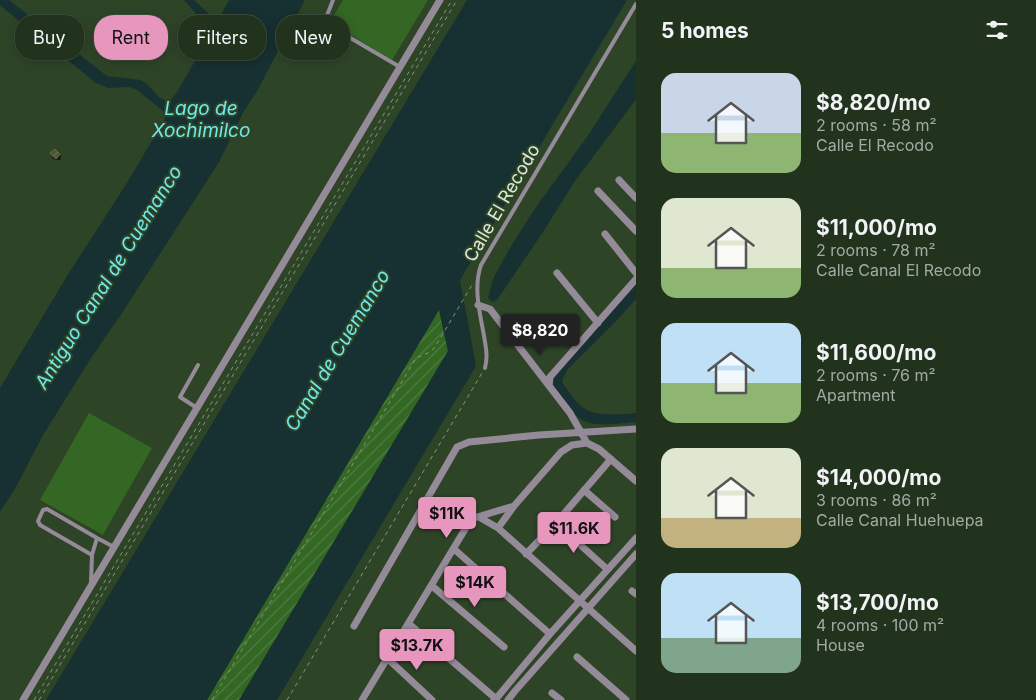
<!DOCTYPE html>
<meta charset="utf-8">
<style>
:root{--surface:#22331d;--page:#2a3b26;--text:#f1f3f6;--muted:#a2aaa4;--line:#3f4e3b;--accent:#e797bd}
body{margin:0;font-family:Inter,sans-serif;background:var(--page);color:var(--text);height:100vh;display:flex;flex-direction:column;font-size:19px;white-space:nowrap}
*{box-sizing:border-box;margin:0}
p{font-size:16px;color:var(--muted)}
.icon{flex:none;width:28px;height:28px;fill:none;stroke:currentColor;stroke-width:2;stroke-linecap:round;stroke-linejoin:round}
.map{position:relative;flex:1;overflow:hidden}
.details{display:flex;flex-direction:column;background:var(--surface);width:400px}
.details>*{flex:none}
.hud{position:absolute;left:15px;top:15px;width:475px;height:45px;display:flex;gap:10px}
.price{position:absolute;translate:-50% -42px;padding:0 11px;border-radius:5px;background:var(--accent);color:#111;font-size:16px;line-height:32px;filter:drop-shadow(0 1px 2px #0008)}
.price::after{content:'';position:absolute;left:50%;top:30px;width:15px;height:11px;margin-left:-8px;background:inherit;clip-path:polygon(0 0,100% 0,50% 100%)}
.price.active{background:#222;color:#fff}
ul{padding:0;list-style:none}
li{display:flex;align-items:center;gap:15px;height:125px;padding:0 25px}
li span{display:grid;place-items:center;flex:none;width:140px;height:100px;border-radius:15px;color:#555}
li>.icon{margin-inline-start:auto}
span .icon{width:60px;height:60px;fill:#fffc;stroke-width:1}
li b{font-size:21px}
h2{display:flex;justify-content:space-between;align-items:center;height:60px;padding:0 25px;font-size:21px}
.chip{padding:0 18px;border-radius:20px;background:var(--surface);box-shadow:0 2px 12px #0003,0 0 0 1px var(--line);font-size:18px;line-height:45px}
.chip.active{background:var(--accent);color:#111}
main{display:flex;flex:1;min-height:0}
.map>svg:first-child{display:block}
.green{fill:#336723}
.garden{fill:url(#garden-furrows)}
.water{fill:#173031}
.building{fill:url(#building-hatch);stroke:#626a46;filter:url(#shadow)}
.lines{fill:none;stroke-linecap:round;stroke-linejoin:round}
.path{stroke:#84967e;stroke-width:1;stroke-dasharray:4 4;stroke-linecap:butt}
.lane{stroke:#958a98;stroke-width:4}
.street{stroke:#958a98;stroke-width:7}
.labels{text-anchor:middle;stroke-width:4;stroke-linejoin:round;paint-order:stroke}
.street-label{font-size:18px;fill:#dcead8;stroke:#2e4427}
.water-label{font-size:19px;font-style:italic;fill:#6deaef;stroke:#2e4427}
</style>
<main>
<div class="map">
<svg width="636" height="700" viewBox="0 0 636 700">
<defs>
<pattern id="garden-furrows" width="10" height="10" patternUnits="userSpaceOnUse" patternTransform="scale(1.25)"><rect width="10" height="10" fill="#336723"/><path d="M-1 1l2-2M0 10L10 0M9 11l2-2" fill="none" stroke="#507d42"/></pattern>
<pattern id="building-hatch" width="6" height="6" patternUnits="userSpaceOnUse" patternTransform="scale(1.25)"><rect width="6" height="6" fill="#4d5531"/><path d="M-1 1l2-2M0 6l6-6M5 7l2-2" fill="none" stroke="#666e4e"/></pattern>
<filter id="shadow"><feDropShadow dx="2" dy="3.5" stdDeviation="1" flood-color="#0009"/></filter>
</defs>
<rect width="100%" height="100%" fill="#2e4427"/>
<path class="green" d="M343,0H428L392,60L330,22Z
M89,413L152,448L103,535L40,500Z"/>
<path class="garden" d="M439,309L448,351L239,700H207Z"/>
<path class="water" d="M0,0H9L107,76L141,80L148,85L159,97L166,101L172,99L177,92L209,37L208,27L184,0H194L209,14L217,19L220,17L229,0H305L256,93L244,111L219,162L120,316L91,358L43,435L15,489L0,512V388L67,276L125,186L165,119L163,111L136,89L129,87L108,88L96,83L2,7L0,5Z
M467,0H627L460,280L476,366L277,700H239L448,351L439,310L207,700H46Z
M636,61V99L634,102L575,181L543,232L497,300L492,302L488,298L493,279L511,246L536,207L587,137Z
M636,283V299L620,317L567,370L562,380L563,384C569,391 574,400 581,406C595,418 619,414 636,413V422C622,423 592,428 581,419C573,414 568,405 562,398C557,391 551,386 554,377Z"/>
<path class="building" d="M55,149L60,154L56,159L50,153Z"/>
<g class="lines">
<path class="path" d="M34,700L452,0
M39,700L457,0
M212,700L416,358L430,352L435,347L472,285
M287,700L482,373"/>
<path class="lane" d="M333,0L326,18L330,26L400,67
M485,368C488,356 486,348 484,336C480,313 473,288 481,265L636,4
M197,408L180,397L198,365
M97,538L114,547
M91,582L92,555L97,538L47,509L43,510L38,521L40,525L92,555"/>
<path class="street" d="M619,180L636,198
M598,191L636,231
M605,234L636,273
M557,273L598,323
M478,305L490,309L570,413L587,443L599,449L636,481
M549,385L550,377L636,279
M584,490L615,517
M479,517L498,528L636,651
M556,523L607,569
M498,528L514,506
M454,549L550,634
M526,554L556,523L611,459
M432,586L504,647
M632,591L636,594
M409,624L495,698L494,700
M354,626L457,447L469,442L539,435L636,429
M577,657L626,700
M387,658L432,700
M552,693L561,700
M23,700L440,0
M362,700L470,521L474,518L514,506L561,452L572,445L587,443
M495,700L550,634L636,538
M508,700L515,691L636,554"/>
</g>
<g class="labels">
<g class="street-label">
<text transform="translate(502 203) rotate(-60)" y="6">Calle El Recodo</text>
</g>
<g class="water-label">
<text x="201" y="115">Lago de<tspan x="201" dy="22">Xochimilco</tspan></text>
<text transform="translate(108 277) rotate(-58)" y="7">Antiguo Canal de Cuemanco</text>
<text transform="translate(337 350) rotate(-59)" y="7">Canal de Cuemanco</text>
</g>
</g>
</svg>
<b class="price active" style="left:540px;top:356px">$8,820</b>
<b class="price" style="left:447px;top:539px">$11K</b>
<b class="price" style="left:574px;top:554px">$11.6K</b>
<b class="price" style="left:475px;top:608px">$14K</b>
<b class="price" style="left:417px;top:671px">$13.7K</b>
<div class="hud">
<a class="chip">Buy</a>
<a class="chip active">Rent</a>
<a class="chip">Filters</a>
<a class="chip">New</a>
</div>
</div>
<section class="details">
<h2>5 homes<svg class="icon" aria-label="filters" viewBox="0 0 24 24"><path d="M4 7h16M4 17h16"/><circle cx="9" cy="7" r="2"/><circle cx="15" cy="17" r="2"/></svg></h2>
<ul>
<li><span style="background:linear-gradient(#c9d6e8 60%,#8fb573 0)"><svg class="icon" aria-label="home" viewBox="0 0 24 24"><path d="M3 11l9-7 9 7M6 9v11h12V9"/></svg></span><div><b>$8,820/mo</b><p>2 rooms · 58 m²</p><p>Calle El Recodo</p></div></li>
<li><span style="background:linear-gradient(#dfe7d0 70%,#8fb573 0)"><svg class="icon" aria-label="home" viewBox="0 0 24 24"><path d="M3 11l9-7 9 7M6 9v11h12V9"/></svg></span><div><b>$11,000/mo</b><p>2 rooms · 78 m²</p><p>Calle Canal El Recodo</p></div></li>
<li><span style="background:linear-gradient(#bfe0f5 60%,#8fb573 0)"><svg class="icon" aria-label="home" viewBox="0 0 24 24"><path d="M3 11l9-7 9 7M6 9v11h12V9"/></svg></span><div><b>$11,600/mo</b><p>2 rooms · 76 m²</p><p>Apartment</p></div></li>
<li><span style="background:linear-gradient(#dfe7d0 70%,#c2b280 0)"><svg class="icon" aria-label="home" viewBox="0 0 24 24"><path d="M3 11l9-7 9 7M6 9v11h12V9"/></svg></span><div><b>$14,000/mo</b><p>3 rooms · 86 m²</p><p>Calle Canal Huehuepa</p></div></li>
<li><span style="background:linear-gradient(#bfe0f5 65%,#7fa58c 0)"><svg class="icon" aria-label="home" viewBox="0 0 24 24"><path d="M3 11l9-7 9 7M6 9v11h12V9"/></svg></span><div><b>$13,700/mo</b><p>4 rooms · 100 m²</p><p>House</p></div></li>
</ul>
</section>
</main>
